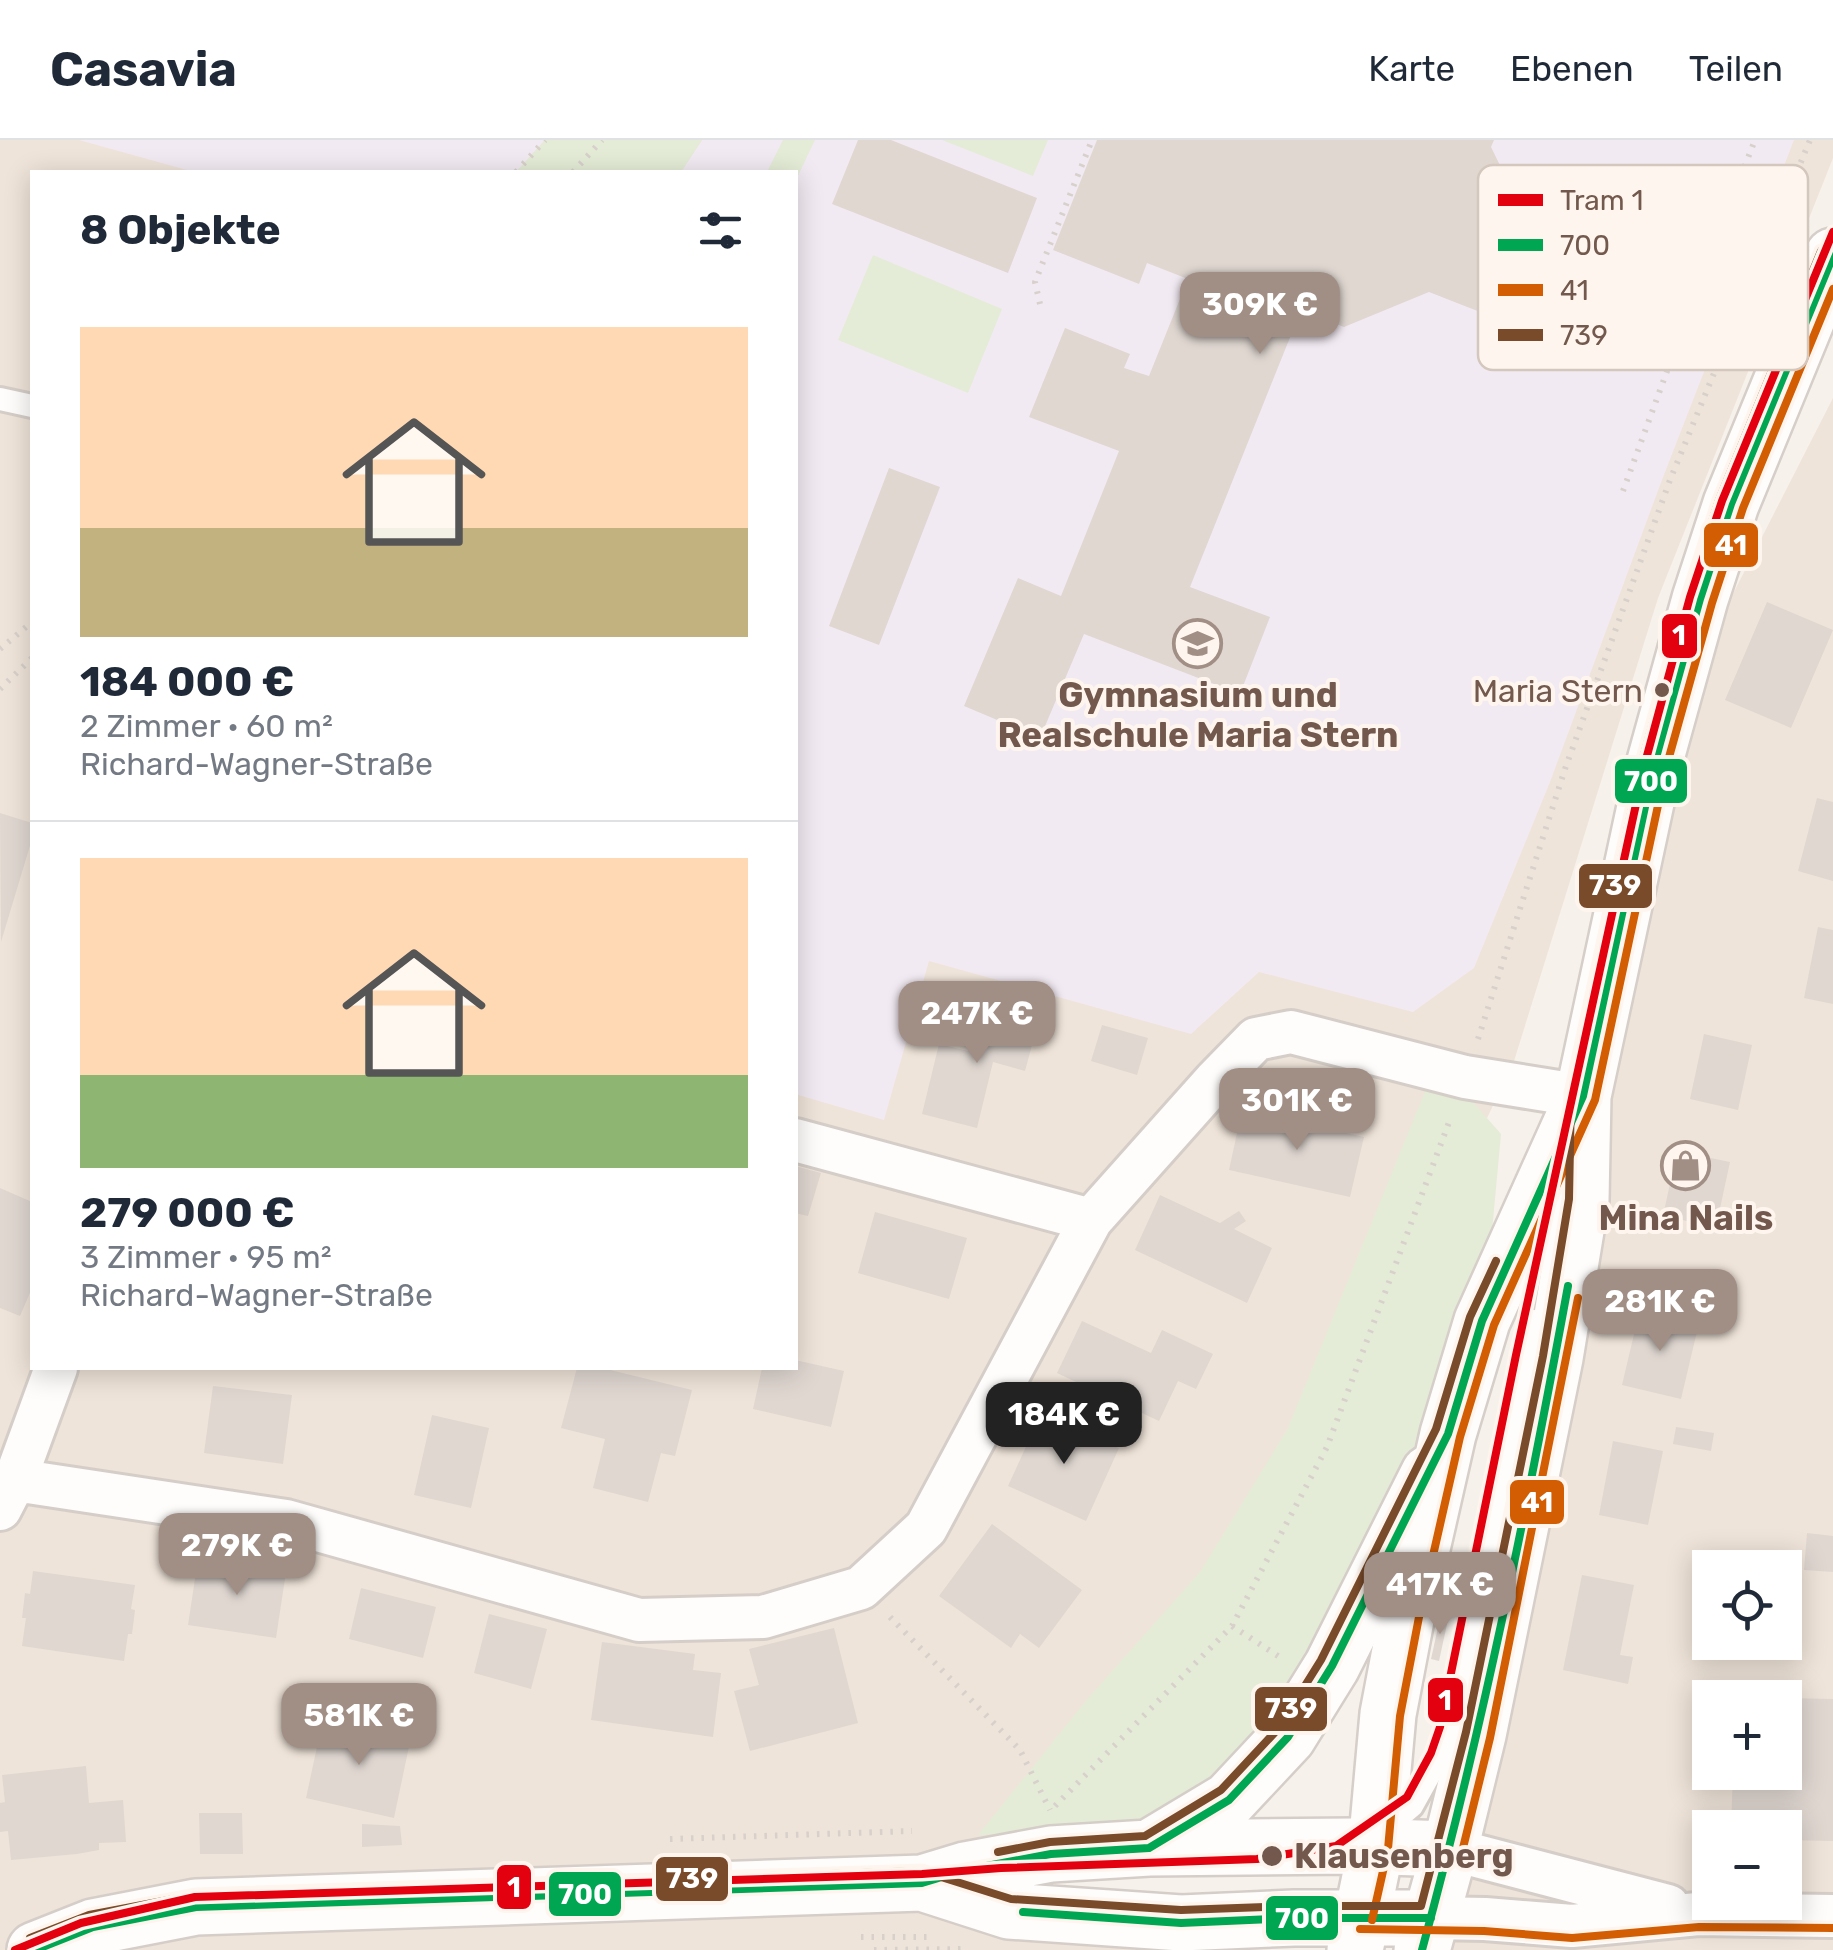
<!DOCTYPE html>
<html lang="de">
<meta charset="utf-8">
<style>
:root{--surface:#fff;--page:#f6f6f7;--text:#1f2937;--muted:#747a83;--line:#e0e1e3;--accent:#a18e84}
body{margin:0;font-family:Rubik,sans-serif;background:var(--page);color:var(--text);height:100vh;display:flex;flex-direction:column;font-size:38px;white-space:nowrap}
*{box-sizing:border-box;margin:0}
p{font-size:32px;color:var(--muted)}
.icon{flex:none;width:55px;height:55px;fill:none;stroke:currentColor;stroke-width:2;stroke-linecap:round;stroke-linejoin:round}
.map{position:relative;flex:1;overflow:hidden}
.details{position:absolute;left:30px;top:30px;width:768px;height:1200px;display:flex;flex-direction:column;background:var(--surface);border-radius:0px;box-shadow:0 5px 25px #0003}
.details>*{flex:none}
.fabs{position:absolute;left:1692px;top:1410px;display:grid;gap:20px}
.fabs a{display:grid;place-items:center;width:110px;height:110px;border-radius:0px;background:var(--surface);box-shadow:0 5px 25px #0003;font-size:50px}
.price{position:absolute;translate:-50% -85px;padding:0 22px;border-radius:20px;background:var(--accent);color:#fff;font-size:32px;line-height:65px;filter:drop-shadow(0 2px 5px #0008)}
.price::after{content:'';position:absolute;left:50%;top:60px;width:30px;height:22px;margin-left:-15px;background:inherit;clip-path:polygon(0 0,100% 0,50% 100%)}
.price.current{background:#222;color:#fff}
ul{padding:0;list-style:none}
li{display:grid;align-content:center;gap:20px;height:530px;padding:0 50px}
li+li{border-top:2px solid var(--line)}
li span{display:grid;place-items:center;height:310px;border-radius:0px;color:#555}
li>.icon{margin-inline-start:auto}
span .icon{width:180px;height:180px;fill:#fffc;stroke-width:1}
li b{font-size:42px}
h2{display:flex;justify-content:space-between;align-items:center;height:120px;padding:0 50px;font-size:42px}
header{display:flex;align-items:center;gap:60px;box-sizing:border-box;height:140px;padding:0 50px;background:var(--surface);border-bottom:2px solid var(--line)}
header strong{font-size:48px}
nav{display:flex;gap:55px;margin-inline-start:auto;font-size:35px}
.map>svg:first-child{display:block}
.residential{fill:#efe4d9;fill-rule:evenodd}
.education{fill:#f2eaf2}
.green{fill:#e4ecd7}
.building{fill:#e0d7d1}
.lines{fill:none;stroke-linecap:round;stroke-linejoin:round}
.service-casing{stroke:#d5cec8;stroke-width:28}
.minor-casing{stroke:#d5cec8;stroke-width:48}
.tertiary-casing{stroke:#d5cec8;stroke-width:60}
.secondary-casing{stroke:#d6cec8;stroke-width:60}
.path{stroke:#d7d0cb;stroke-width:6;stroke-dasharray:2.5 8;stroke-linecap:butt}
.service{stroke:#fefdfc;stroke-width:22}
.minor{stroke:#fefdfc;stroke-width:42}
.tertiary{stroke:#fefdfc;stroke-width:55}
.secondary{stroke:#fefdfc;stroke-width:55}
.bus-1-casing{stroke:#fef6ee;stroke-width:15}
.bus-2-casing{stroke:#fef6ee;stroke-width:15}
.bus-3-casing{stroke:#fef6ee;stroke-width:15}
.bus-1{stroke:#00a651;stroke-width:8}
.bus-2{stroke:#d35d03;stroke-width:8}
.bus-3{stroke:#7a4b2a;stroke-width:8}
.tram-1-casing{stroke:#fef6ee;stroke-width:15}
.tram-1{stroke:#e3000f;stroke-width:8}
.bus-dot{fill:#73584d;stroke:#fef6ee;stroke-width:4}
.labels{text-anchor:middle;stroke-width:8;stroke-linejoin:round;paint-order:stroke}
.bus-label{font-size:32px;fill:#73584d;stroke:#fef6ee;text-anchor:end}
.poi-label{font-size:35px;font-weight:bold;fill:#73584d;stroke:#fef6ee}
.stop-label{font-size:35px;font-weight:bold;fill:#73584d;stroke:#fef6ee;text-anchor:start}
.key{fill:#fef6ee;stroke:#d4c7be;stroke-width:2.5}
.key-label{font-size:28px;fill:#73584d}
.line-badge{stroke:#fef6ee;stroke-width:4}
.badge-label{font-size:28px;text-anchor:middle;font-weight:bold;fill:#fff}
</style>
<header>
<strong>Casavia</strong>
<nav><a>Karte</a><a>Ebenen</a><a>Teilen</a></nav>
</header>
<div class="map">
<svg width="1833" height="1810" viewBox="0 0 1833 1810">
<rect width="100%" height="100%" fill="#f6f1eb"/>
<path class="residential" d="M0,0H1833V18L1658,458L1514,921L1287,1402L997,1770L1135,1806L1134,1810H0ZM32,32H795V1228H32Z
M1833,258V1810H1446L1690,538ZM1710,1428H1785V1502H1710ZM1710,1558H1785V1632H1710ZM1710,1688H1785V1762H1710Z"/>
<path class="education" d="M79,0H545L516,32H194Z
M702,0H1794L1662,340L1550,642L1474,828L1413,872L1259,832L1191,894L929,821L884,980L795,954V32H681Z"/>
<path class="green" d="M545,0H702L681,32H516Z
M783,0H815L795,42V32H767Z
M942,0H1048L1033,36Z
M873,115L1002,169L968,253L838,200Z
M1426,949L1471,960L1501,994L1491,1102L1367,1432L1252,1613L1169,1675L1083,1692L978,1695L1089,1557L1200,1432L1287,1290Z"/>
<path class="building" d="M858,0H891L1037,58L1008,133L832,64Z
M1097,0H1494L1491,7L1521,68L1662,119L1645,161L1657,165L1648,188L1636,184L1618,226L1429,152L1344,187L1301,170L1190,447L1270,477L1240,554L1084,494L1040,598L964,566L1018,438L1061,456L1119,311L1029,277L1065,188L1130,214L1124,228L1149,236L1188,139L1147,123L1139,144L1053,110Z
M889,328L940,347L879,505L829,486Z
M1767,462L1833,490L1791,588L1725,560Z
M1817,658L1833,662V741L1798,731Z
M0,673L32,683V699L1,802Z
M1818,787L1833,790V864L1804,858Z
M979,868L1038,883L1025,931L993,922L977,988L922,974L939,904L968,911Z
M1102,885L1148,898L1137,935L1091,921Z
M1704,894L1752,905L1738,970L1690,959Z
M1322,968L1331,976L1320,987L1364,997L1350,1057L1229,1030L1242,970L1307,985Z
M1677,1011L1730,1022L1716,1087L1663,1076Z
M795,1026L821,1033L808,1076L795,1073Z
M0,1048L32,1062V1148L20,1176L0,1168Z
M1160,1055L1220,1083L1239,1071L1246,1081L1234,1089L1272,1108L1247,1163L1135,1110Z
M875,1072L967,1098L949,1159L858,1133Z
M1640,1169L1699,1183L1681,1259L1622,1245Z
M1082,1181L1151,1213L1162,1190L1213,1214L1196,1249L1178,1241L1159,1281L1057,1233Z
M795,1220L844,1231L831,1287L753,1269L762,1228H795Z
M577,1228H602L692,1250L675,1316L661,1313L648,1362L593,1348L605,1299L561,1288Z
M213,1246L292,1255L283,1324L204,1313Z
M1041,1274L1119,1308L1086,1381L1008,1346Z
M432,1275L489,1288L471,1368L414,1355Z
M1676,1287L1714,1293L1711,1311L1673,1304Z
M1613,1301L1663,1311L1648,1385L1599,1375Z
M992,1384L1082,1450L1039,1508L1020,1494L1011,1508L939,1456Z
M1807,1393L1833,1396V1432L1804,1430Z
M198,1419L286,1432L276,1498L188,1485Z
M33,1431L135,1445L131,1469L135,1470L132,1494H128L124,1521L22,1506L26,1478H22L25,1453L30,1454Z
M1582,1435L1634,1445L1620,1515L1633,1517L1628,1544L1563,1530Z
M361,1448L436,1467L423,1518L349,1499Z
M489,1474L547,1489L531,1549L474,1533Z
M1441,1474L1449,1475L1439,1521L1431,1519Z
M834,1488L858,1583L750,1611L734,1551L759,1545L749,1509Z
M602,1502L695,1514L693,1530L721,1533L713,1597L591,1580Z
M1785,1558L1833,1559V1701L1785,1700V1688H1731L1733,1632H1785Z
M323,1579L411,1597L394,1678L306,1658Z
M86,1626L89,1663L123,1660L126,1702L99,1703V1710L77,1714L11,1720L8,1691L0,1692V1663L5,1662L2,1635Z
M199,1673H242L243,1714H200Z
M362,1684L400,1686L402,1705L362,1707Z"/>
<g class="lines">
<defs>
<path id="service" d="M0,259L32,266
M1385,1689L1412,1666L1437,1621L1449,1589L1534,1181"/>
<path id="minor" d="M795,1000L1091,1080
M15,1340L286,1381L639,1480L763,1477L861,1448L926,1388L1091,1080L1215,941L1256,899L1291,892L1465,937L1583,956
M0,1369L15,1340L56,1228
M1450,1709L1668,1766
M1431,1778L1485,1779L1572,1786L1698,1774L1833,1776"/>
<path id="tertiary" d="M1149,1708L1229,1660L1288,1597L1332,1526L1429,1333
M922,1743L1009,1771L1181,1783L1294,1778H1431
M35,1810L93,1787L196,1767L922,1743L965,1730L1051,1714L1149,1708L1355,1706L1450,1709"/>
<path id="secondary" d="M1355,1810L1376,1708L1388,1574L1407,1474L1448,1294L1482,1181L1574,977
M1422,1810L1450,1709L1478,1595L1555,1218L1581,1060L1583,956L1654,625L1700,459L1731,364L1833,116"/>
</defs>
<use href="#service" class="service-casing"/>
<use href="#minor" class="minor-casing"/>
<use href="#tertiary" class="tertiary-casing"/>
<use href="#secondary" class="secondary-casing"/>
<path class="path" d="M516,32L545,0
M573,32L602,0
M1040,164L1035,142L1092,0
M1623,351L1706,125L1755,0
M0,509L32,482
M0,549L32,518
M1478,899L1565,629L1670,340L1810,0
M890,1477L1020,1610L1050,1670
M1232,1486L1281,1518
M1055,1666L1232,1486L1327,1307L1451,977
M670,1699L912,1691
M861,1797H928
M874,1810L963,1809"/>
<use href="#service" class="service"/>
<use href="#minor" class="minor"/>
<use href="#tertiary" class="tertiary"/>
<use href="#secondary" class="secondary"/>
<defs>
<path id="bus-1" d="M1023,1772L1181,1783L1294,1778H1431
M35,1810L93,1787L196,1767L922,1743L965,1730L1051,1714L1149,1708L1229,1660L1288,1597L1332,1526L1448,1294L1482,1181L1583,956L1654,625L1700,459L1731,364L1833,116
M1422,1810C1482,1591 1527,1369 1568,1146"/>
<path id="bus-2" d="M1462,1712L1490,1598L1578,1158
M1372,1780L1388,1709L1400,1576L1419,1477L1460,1297L1494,1185L1595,960L1666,628L1712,463L1743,368L1833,149
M1360,1789L1484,1791L1572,1798L1699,1787L1833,1788"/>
<path id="bus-3" d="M998,1712L1050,1702L1145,1696L1221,1650L1278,1589L1321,1520L1436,1289L1470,1177L1496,1121
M30,1798L89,1775L195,1755L922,1731L1011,1759L1181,1770L1294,1766H1421L1466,1592L1543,1216L1569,1059L1571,953L1642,622L1688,456L1719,360L1821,111"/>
</defs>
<use href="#bus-1" class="bus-1-casing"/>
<use href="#bus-2" class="bus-2-casing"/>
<use href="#bus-3" class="bus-3-casing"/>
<use href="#bus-1" class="bus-1"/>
<use href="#bus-2" class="bus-2"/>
<use href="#bus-3" class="bus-3"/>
<defs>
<path id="tram-1" d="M15,1810L81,1783L195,1757L922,1734L1001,1728L1257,1719L1336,1706L1407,1657L1431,1613L1440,1587L1516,1215L1645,623L1690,457L1722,361L1833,92"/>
</defs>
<use href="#tram-1" class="tram-1-casing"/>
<use href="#tram-1" class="tram-1"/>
</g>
<defs>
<symbol id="school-ring" viewBox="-11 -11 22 22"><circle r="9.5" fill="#fef6ee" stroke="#a18e84" stroke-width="1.5"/><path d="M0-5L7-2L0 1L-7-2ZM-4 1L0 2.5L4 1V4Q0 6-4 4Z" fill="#a18e84"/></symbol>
<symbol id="shop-ring" viewBox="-11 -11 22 22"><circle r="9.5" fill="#fef6ee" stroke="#a18e84" stroke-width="1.5"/><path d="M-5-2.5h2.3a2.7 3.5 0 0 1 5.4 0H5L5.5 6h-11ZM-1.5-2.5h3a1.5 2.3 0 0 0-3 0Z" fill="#a18e84"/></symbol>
</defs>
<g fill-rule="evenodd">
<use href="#school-ring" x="1170" y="476" width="55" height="55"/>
<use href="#shop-ring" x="1658" y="998" width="55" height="55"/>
</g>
<g class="bus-dot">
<circle cx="1662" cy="550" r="9"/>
<circle cx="1272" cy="1716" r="12"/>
</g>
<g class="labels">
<g class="bus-label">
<text x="1643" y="562">Maria Stern</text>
</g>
<g class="poi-label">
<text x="1198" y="567">Gymnasium und<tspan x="1198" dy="40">Realschule Maria Stern</tspan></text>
<text x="1686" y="1090">Mina Nails</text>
</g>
<g class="stop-label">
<text x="1294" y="1728">Klausenberg</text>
</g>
</g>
<rect x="1478" y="25" width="330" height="205" rx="15" class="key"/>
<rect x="1498" y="54" width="45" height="12" fill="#e3000f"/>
<rect x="1498" y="99" width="45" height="12" fill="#00a651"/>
<rect x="1498" y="144" width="45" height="12" fill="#d35d03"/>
<rect x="1498" y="189" width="45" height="12" fill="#7a4b2a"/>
<g class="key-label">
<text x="1560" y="70">Tram 1</text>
<text x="1560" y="115">700</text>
<text x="1560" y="160">41</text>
<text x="1560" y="205">739</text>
</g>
<g class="line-badge">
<rect x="1702" y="381" width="58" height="48" rx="10" fill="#d35d03"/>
<rect x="1660" y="472" width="39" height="48" rx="10" fill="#e3000f"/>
<rect x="1613" y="617" width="76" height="48" rx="10" fill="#00a651"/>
<rect x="1577" y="722" width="77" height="48" rx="10" fill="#7a4b2a"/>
<rect x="1508" y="1338" width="58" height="48" rx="10" fill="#d35d03"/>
<rect x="1426" y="1536" width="39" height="48" rx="10" fill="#e3000f"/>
<rect x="1253" y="1545" width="76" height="48" rx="10" fill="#7a4b2a"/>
<rect x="654" y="1715" width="76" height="48" rx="10" fill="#7a4b2a"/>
<rect x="495" y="1723" width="38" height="48" rx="10" fill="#e3000f"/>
<rect x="547" y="1730" width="76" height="48" rx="10" fill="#00a651"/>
<rect x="1264" y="1754" width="76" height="48" rx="10" fill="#00a651"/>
</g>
<g class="badge-label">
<text x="1731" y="415">41</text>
<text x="1679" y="505">1</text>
<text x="1651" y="651">700</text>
<text x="1615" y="755">739</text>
<text x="1537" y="1372">41</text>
<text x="1445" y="1570">1</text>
<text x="1291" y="1578">739</text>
<text x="692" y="1748">739</text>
<text x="514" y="1757">1</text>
<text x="585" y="1764">700</text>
<text x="1302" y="1788">700</text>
</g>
</svg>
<div class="fabs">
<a><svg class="icon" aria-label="locate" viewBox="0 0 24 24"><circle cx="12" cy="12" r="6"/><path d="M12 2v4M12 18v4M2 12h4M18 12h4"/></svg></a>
<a>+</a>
<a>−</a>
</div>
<b class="price" style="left:1260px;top:217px">309K €</b>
<b class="price" style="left:977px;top:926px">247K €</b>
<b class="price" style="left:1297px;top:1013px">301K €</b>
<b class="price" style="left:1660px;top:1214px">281K €</b>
<b class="price current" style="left:1064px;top:1327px">184K €</b>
<b class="price" style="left:237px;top:1458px">279K €</b>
<b class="price" style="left:1440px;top:1497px">417K €</b>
<b class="price" style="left:359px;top:1628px">581K €</b>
<section class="details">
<h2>8 Objekte<svg class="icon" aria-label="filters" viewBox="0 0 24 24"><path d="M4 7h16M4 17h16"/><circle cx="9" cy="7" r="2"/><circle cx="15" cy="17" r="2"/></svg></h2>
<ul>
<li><span style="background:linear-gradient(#ffd9b3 65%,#c2b280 0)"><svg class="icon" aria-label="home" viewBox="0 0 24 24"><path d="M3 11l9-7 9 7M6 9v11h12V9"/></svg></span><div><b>184 000 €</b><p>2 Zimmer · 60 m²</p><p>Richard-Wagner-Straße</p></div></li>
<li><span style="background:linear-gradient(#ffd9b3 70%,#8fb573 0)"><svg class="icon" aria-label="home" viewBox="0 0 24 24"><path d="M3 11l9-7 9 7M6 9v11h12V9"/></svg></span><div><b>279 000 €</b><p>3 Zimmer · 95 m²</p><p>Richard-Wagner-Straße</p></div></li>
</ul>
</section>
</div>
